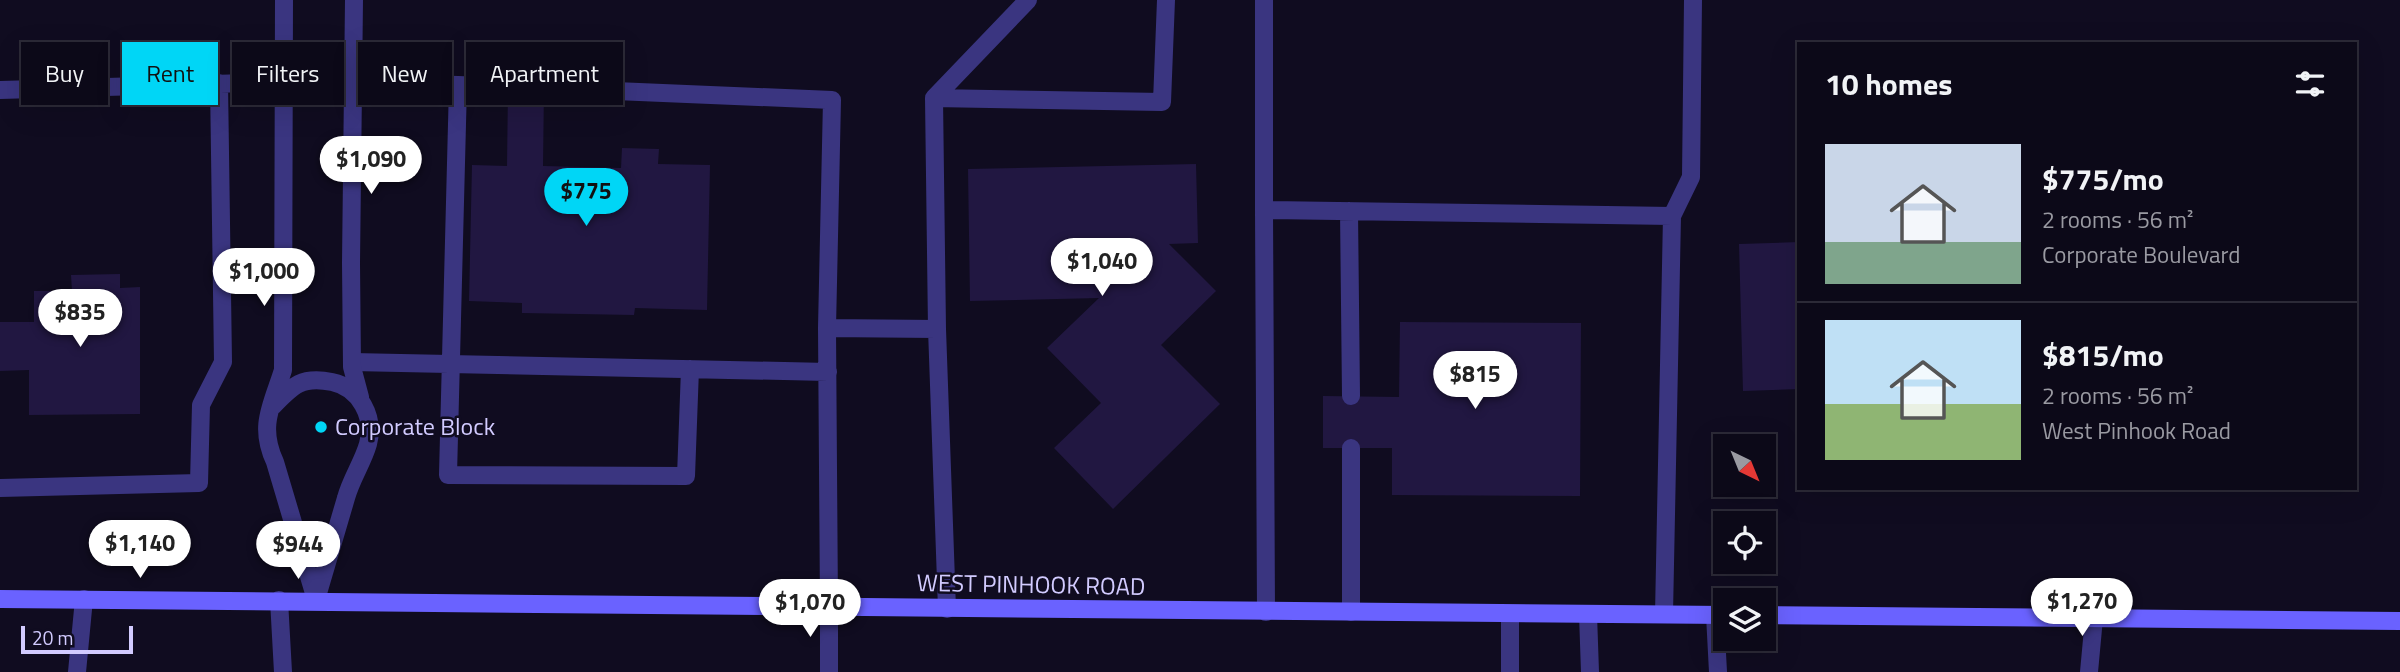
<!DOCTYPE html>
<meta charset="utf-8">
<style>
:root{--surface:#0c0918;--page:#151221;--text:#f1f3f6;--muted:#9a9aa2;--line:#2c2a37;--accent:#00d6f6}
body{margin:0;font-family:"Titillium Web",sans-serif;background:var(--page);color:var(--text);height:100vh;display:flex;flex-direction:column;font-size:26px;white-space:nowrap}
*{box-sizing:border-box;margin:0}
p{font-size:23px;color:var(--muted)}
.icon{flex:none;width:38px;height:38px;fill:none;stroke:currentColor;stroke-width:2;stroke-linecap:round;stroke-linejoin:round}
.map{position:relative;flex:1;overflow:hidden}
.details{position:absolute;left:1797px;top:42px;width:560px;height:448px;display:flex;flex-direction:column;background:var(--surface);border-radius:0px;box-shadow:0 7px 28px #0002,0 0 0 2px var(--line)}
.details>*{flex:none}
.guide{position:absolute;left:21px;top:42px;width:665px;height:63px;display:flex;gap:14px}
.needle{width:46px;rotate:137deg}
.fabs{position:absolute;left:1713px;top:434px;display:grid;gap:14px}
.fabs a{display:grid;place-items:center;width:63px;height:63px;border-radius:0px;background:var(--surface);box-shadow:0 7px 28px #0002,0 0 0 2px var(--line);font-size:35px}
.scale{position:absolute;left:21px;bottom:18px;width:112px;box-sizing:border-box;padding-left:7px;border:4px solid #d2cbff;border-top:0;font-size:19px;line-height:24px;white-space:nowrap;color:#d2cbff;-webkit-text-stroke:5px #100c20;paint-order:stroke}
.price{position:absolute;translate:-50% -60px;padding:0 16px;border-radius:24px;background:#fff;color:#222;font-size:23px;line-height:46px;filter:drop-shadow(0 2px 4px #0008)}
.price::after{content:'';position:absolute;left:50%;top:42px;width:21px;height:16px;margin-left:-10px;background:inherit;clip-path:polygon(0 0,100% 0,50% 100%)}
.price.current{background:var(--accent);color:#111}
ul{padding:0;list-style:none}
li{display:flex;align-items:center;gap:21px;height:175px;padding:0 28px}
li+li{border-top:2px solid var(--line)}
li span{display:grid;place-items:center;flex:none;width:196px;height:140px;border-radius:0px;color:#555}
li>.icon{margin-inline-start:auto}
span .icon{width:84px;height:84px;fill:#fffc;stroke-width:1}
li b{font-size:30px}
h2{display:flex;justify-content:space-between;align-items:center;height:84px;padding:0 28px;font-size:30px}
.chip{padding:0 24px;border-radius:0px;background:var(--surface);box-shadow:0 7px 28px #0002,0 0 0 2px var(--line);font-size:24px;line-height:63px}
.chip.current{background:var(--accent);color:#111}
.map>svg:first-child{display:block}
.building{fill:#211741}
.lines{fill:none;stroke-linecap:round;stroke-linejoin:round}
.lane{stroke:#3a3580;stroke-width:18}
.street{stroke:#3a3580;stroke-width:18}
.secondary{stroke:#6a62ff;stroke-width:18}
.poi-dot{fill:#00d6f6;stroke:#100c20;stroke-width:2.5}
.labels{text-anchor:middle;stroke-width:5;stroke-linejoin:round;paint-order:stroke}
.poi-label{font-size:24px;fill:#d2cbff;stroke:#100c20;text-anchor:start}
.street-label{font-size:24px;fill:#d2cbff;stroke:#100c20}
</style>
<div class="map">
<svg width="2400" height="672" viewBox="0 0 2400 672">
<rect width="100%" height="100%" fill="#100c20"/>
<path class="building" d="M508,87L544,88L543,166L621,168L622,148L659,149L658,164L710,165L707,310L635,308L634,315L522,313V303L469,301L472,165L507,166Z
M1196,164L1198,243L1169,244L1216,291L1161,345L1220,404L1113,509L1054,448L1101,403L1047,348L1099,298L970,301L968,169Z
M1799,242V389L1743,391L1739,244Z
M120,274V288L140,287V414L29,415V370L0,371V322H34V291H72L71,275Z
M1400,322L1581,323L1580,496L1392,495V448H1323V396L1399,397Z"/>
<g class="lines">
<path class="lane" d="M354,82L458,85L448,475L686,476L690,369
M458,85L508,87
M544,88L832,100L827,328
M0,90L283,82
M934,98L1162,102L1166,0
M1264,210V0
M1349,211L1351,396
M1672,216L1691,177L1693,0
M937,329L934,98L1028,0
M352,362L828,372
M1351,448V612
M0,488L199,483L201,405L223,362L219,83
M829,607L827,328L937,329L947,609
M1266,612L1264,210L1672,216L1664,614
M1588,614L1590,672
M1715,615L1718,672
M77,672L84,599
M1510,672V614
M2089,672L2094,618"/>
<path class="street" d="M284,0L283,370C272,405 258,426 275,462L316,600
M354,0L351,263L352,367L360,397
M273,406C293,385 302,376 332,382C360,388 375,417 368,444C363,462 351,479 346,498C336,532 326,566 316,600
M279,600L283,672
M829,607V672"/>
<path class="secondary" d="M0,599L1726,615
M1764,615L2400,621"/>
</g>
<circle class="poi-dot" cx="321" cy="427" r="7"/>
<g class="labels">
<g class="poi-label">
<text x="335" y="435">Corporate Block</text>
</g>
<g class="street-label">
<text transform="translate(1031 585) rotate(1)" y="8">WEST PINHOOK ROAD</text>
</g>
</g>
</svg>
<div class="fabs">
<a><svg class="needle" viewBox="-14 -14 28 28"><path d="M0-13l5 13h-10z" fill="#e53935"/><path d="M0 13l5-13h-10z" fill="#9a9aa2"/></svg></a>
<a><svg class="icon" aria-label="locate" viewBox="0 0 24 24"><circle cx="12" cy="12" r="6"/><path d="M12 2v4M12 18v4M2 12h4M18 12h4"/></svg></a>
<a><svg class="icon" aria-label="layers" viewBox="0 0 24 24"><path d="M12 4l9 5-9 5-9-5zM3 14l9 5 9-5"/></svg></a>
</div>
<div class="scale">20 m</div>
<b class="price" style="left:371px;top:196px">$1,090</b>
<b class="price current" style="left:586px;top:228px">$775</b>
<b class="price" style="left:1102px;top:298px">$1,040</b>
<b class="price" style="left:264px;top:308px">$1,000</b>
<b class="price" style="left:80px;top:349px">$835</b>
<b class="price" style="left:1475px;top:411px">$815</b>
<b class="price" style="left:140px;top:580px">$1,140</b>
<b class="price" style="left:298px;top:581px">$944</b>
<b class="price" style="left:2082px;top:638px">$1,270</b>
<b class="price" style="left:810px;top:639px">$1,070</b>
<div class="guide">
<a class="chip">Buy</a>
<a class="chip current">Rent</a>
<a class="chip">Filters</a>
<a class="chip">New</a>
<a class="chip">Apartment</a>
</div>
<section class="details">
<h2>10 homes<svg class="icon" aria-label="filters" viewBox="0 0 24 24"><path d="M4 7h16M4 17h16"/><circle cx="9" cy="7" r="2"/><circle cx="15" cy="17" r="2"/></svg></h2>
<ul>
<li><span style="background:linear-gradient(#c9d6e8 70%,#7fa58c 0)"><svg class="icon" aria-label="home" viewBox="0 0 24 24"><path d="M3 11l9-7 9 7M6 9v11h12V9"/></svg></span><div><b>$775/mo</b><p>2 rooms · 56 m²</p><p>Corporate Boulevard</p></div></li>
<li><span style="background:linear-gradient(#bfe0f5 60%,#8fb573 0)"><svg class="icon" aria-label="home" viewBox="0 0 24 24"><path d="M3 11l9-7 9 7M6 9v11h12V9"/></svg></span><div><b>$815/mo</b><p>2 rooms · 56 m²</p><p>West Pinhook Road</p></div></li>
</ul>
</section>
</div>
